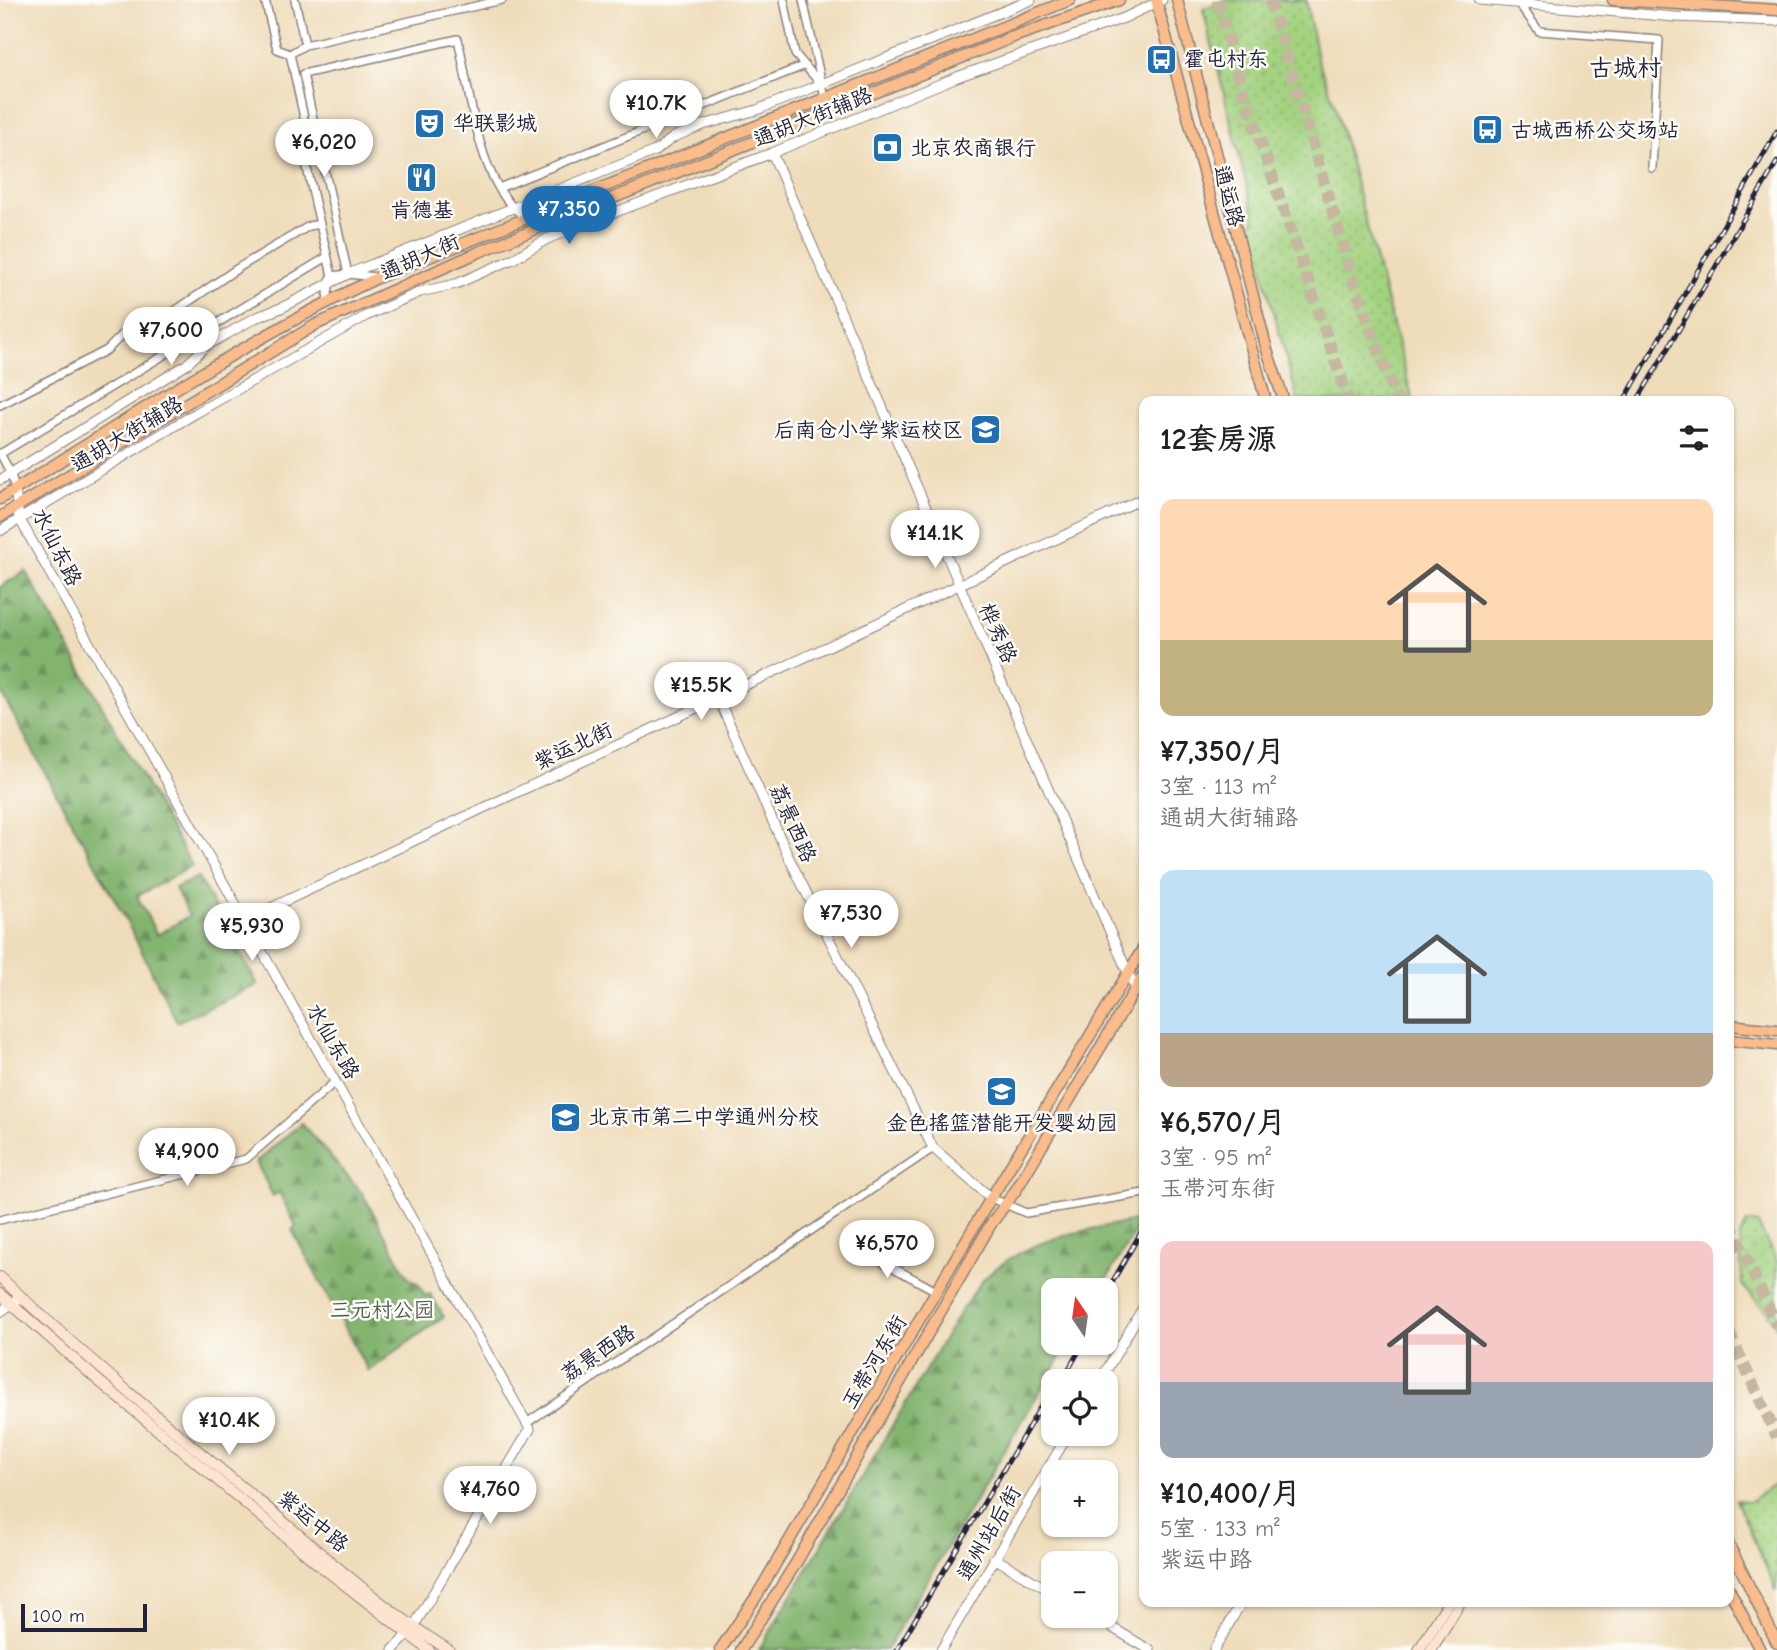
<!DOCTYPE html>
<html lang="zh">
<meta charset="utf-8">
<style>
:root{--surface:#fff;--page:#f6f6f6;--text:#222;--muted:#767676;--accent:#1f6fb2}
body{margin:0;font-family:"Comic Neue","LXGW WenKai TC",sans-serif;background:var(--page);color:var(--text);height:100vh;display:flex;flex-direction:column;font-size:26px;white-space:nowrap}
*{box-sizing:border-box;margin:0}
p{font-size:23px;color:var(--muted)}
.icon{flex:none;width:38px;height:38px;fill:none;stroke:currentColor;stroke-width:2;stroke-linecap:round;stroke-linejoin:round}
.map{position:relative;flex:1;overflow:hidden}
.sheet{position:absolute;left:1139px;top:396px;width:595px;height:1211px;display:flex;flex-direction:column;background:var(--surface);border-radius:14px;box-shadow:0 2px 5px #0004}
.sheet>*{flex:none}
.needle{width:46px;rotate:347deg}
.controls{position:absolute;left:1041px;top:1278px;display:grid;gap:14px}
.controls a{display:grid;place-items:center;width:77px;height:77px;border-radius:14px;background:var(--surface);box-shadow:0 2px 5px #0004;font-size:35px}
.scale{position:absolute;left:21px;bottom:18px;width:126px;box-sizing:border-box;padding-left:7px;border:4px solid #22223b;border-top:0;font-size:19px;line-height:24px;white-space:nowrap;color:#22223b;-webkit-text-stroke:5px #fdfcf7;paint-order:stroke}
.price{position:absolute;translate:-50% -60px;padding:0 16px;border-radius:24px;background:#fff;color:#222;font-size:23px;line-height:46px;filter:drop-shadow(0 2px 4px #0008)}
.price::after{content:'';position:absolute;left:50%;top:42px;width:21px;height:16px;margin-left:-10px;background:inherit;clip-path:polygon(0 0,100% 0,50% 100%)}
.price.selected{background:var(--accent);color:#fff}
ul{padding:0;list-style:none}
li{display:grid;align-content:center;gap:14px;height:371px;padding:0 21px}
li span{display:grid;place-items:center;height:217px;border-radius:14px;color:#555}
li>.icon{margin-inline-start:auto}
span .icon{width:126px;height:126px;fill:#fffc;stroke-width:1}
li b{font-size:30px}
h2{display:flex;justify-content:space-between;align-items:center;height:84px;padding:0 21px;font-size:30px}
.map>svg:first-child{display:block}
.forest{fill:url(#forest-firs);stroke:#526b54;stroke-width:2}
.park{fill:url(#park-dots);stroke:#627a5e;stroke-width:2}
.lines{fill:none;stroke-linecap:round;stroke-linejoin:round}
.motorway-tunnel{stroke:#c6b7a1;stroke-width:12;stroke-dasharray:12 6;stroke-linecap:butt}
.minor-casing{stroke:#887f7a;stroke-width:10}
.tertiary-casing{stroke:#887f7a;stroke-width:11}
.secondary-casing{stroke:#887f7a;stroke-width:12}
.primary-casing{stroke:#887f7a;stroke-width:13}
.minor{stroke:#fff;stroke-width:7}
.tertiary{stroke:#fff;stroke-width:9}
.secondary{stroke:#fde4d1;stroke-width:10}
.primary{stroke:#fabc8b;stroke-width:10}
.rail-casing{stroke:#22223b;stroke-width:5}
.rail{stroke:#fdfcf7;stroke-width:2.5;stroke-dasharray:8;stroke-linecap:butt}
.labels{text-anchor:middle;stroke-width:5;stroke-linejoin:round;paint-order:stroke}
.poi-label{font-size:21px;fill:#22223b;stroke:#fdfcf7;text-anchor:start}
.street-label{font-size:21px;fill:#22223b;stroke:#fdfcf7}
.park-label{font-size:21px;fill:#4f6053;stroke:#fdfcf7}
.quarter-label{font-size:24px;fill:#22223b;stroke:#fdfcf7}
</style>
<div class="map">
<svg width="1777" height="1650" viewBox="0 0 1777 1650">
<defs>
<pattern id="forest-firs" width="22" height="20" patternUnits="userSpaceOnUse" patternTransform="scale(1.75)"><rect width="22" height="20" fill="#82b46e"/><path d="M5 1l3.5 6h-7zM16 11l3.5 6h-7z" fill="#6a925c"/></pattern>
<pattern id="park-dots" width="8" height="8" patternUnits="userSpaceOnUse" patternTransform="scale(1.75)"><rect width="8" height="8" fill="#a3d280"/><path d="M2 2h.1M6 6h.1" fill="none" stroke="#8cb470" stroke-width="1.8" stroke-linecap="round"/></pattern>
</defs>
<rect width="100%" height="100%" fill="#fdfcf7"/>
<filter id="ink" filterUnits="userSpaceOnUse"><feTurbulence type="fractalNoise" baseFrequency=".0143" numOctaves="2"/><feDisplacementMap in="SourceGraphic" scale="14" xChannelSelector="R" yChannelSelector="G"/><feConvolveMatrix kernelMatrix="1 2 1 2 8 2 1 2 1" color-interpolation-filters="sRGB"/></filter>
<filter id="wash" filterUnits="userSpaceOnUse"><feTurbulence type="fractalNoise" baseFrequency=".00686" numOctaves="4" result="noise"/><feDisplacementMap in="SourceGraphic" scale="28" xChannelSelector="R" yChannelSelector="G"/><feGaussianBlur stdDeviation="1.57" result="paint"/><feColorMatrix in="noise" values="0 0 0 0 0 0 0 0 0 0 0 0 0 0 0 0 0 1.4 0 .05"/><feComposite in="paint" operator="in"/></filter>
<g filter="url(#wash)">
<rect width="100%" height="100%" fill="#efdcba"/>
<path class="forest" d="M26,571L192,866L137,896L157,935L189,916L175,888L198,877L258,985L177,1022L126,920L0,691V587Z
M301,1123L363,1194L408,1277L419,1285L425,1296L430,1294L444,1317L368,1371L292,1230L296,1226L279,1192L273,1196L256,1162Z
M1142,1219L1100,1290H1054V1342H1069L886,1650H759L960,1312C968,1301 976,1287 986,1277C1029,1236 1086,1231 1142,1219Z"/>
<path class="park" d="M1225,0H1306L1317,58L1335,105L1413,401H1298L1250,225L1255,219L1203,9Z
M1747,1222L1758,1224L1777,1261V1329L1768,1313L1742,1285L1740,1236Z
M1777,1483V1592L1736,1500L1750,1501Z"/>
</g>
<g filter="url(#ink)">
<g class="lines">
<path class="motorway-tunnel" d="M1218,0L1237,73L1349,401
M1270,0L1353,280L1397,401
M1729,1222L1777,1326
M1729,1332L1777,1437"/>
<defs>
<path id="minor" d="M265,0L277,49L290,54
M295,0L305,45L290,54L306,127L301,142L332,276L348,274L376,277
M784,0L795,54L820,83
M803,0L825,98
M1517,1L1539,31L1659,40L1652,168
M305,45L502,0
M499,188L803,66
M348,274L303,74L458,39C470,91 478,188 526,218
M327,301L330,280
M0,405L107,350L127,330L169,315L238,268L309,226L320,224
M0,453L11,474L15,490
M0,454L327,257
M991,1198L1026,1213L1144,1193
M0,1220L246,1159L336,1081
M850,1244L938,1292
M528,1422L933,1148"/>
<path id="tertiary" d="M1479,0L1675,17L1777,21
M772,153L1128,973L1136,989L1144,993
M0,480L186,365L206,346L255,318L281,308L348,274L655,151L674,137L703,125L757,110L1031,0
M15,490L19,518L530,1429L414,1626
M0,531L196,413L366,316L420,292L456,284L513,259L547,239L592,221L772,153L957,77L1124,18L1162,0
M718,698L789,858L933,1148L991,1198
M245,920L1144,498
M0,1312L21,1297
M1100,1381L1144,1306
M994,1558L1054,1593
M1091,1615L1150,1650
M393,1650L407,1635
M941,1650L1069,1433
M1214,1650L1242,1601"/>
<path id="secondary" d="M0,1277C85,1357 175,1432 265,1506C324,1556 383,1609 449,1650
M0,1294L100,1382L318,1564L429,1650
M1419,1650L1449,1601
M1431,1650L1461,1601"/>
<path id="primary" d="M1156,0L1266,401
M1177,0L1267,350L1284,401
M1613,0L1777,10
M0,499C124,422 245,340 377,278L1070,0
M0,517L315,325L479,252L1016,36L1119,0
M1729,1025L1777,1030
M1729,1040L1777,1045
M1729,1545L1777,1643
M1729,1589L1760,1650
M720,1650L756,1597L991,1198L1144,947
M741,1650L796,1563L991,1224L1016,1190L1144,974"/>
</defs>
<use href="#minor" class="minor-casing"/>
<use href="#tertiary" class="tertiary-casing"/>
<use href="#secondary" class="secondary-casing"/>
<use href="#primary" class="primary-casing"/>
<use href="#minor" class="minor"/>
<use href="#tertiary" class="tertiary"/>
<use href="#secondary" class="secondary"/>
<use href="#primary" class="primary"/>
<defs>
<path id="rail" d="M1624,401L1777,131
M1637,401L1777,162
M1106,1293L1144,1227
M1062,1381L1084,1342
M897,1650L1054,1384"/>
</defs>
<use href="#rail" class="rail-casing"/>
<use href="#rail" class="rail"/>
</g>
</g>
<defs>
<symbol id="bus-square" viewBox="-11 -11 22 22"><rect x="-9" y="-9" width="18" height="18" rx="4" fill="#1f6fb2" stroke="#fdfcf7"/><path d="M-5-6H5V4H4V6H2V4H-2V6H-4V4H-5ZM-3.5-4V0h7V-4ZM-3.5 1.2v1.5H-2V1.2ZM2 1.2v1.5H3.5V1.2Z" fill="#fff"/></symbol>
<symbol id="theatre-square" viewBox="-11 -11 22 22"><rect x="-9" y="-9" width="18" height="18" rx="4" fill="#1f6fb2" stroke="#fdfcf7"/><path d="M-5-5.5Q0-4 5-5.5V0Q5 5 0 6Q-5 5-5 0ZM-3.3-2.5H-1v1.5H-3.3ZM1-2.5H3.3v1.5H1ZM-2.8 1Q0 5.5 2.8 1Z" fill="#fff"/></symbol>
<symbol id="bank-square" viewBox="-11 -11 22 22"><rect x="-9" y="-9" width="18" height="18" rx="4" fill="#1f6fb2" stroke="#fdfcf7"/><path d="M-6-4H6V4H-6ZM0-2.3a2.3 2.3 0 1 0 0 4.6a2.3 2.3 0 1 0 0-4.6Z" fill="#fff"/></symbol>
<symbol id="restaurant-square" viewBox="-11 -11 22 22"><rect x="-9" y="-9" width="18" height="18" rx="4" fill="#1f6fb2" stroke="#fdfcf7"/><path d="M-5-6h1v4h1v-4h1v4h1v-4h1v5L-1.5 .5V6h-2V.5L-5-1ZM5-6V6H3V1.5H1.5Q1.5-4 5-6Z" fill="#fff"/></symbol>
<symbol id="school-square" viewBox="-11 -11 22 22"><rect x="-9" y="-9" width="18" height="18" rx="4" fill="#1f6fb2" stroke="#fdfcf7"/><path d="M0-5L7-2L0 1L-7-2ZM-4 1L0 2.5L4 1V4Q0 6-4 4Z" fill="#fff"/></symbol>
</defs>
<g fill-rule="evenodd">
<use href="#bus-square" x="1144" y="42" width="35" height="35"/>
<use href="#theatre-square" x="412" y="106" width="35" height="35"/>
<use href="#bus-square" x="1470" y="112" width="35" height="35"/>
<use href="#bank-square" x="870" y="130" width="35" height="35"/>
<use href="#restaurant-square" x="404" y="160" width="35" height="35"/>
<use href="#school-square" x="968" y="412" width="35" height="35"/>
<use href="#school-square" x="984" y="1074" width="35" height="35"/>
<use href="#school-square" x="548" y="1100" width="35" height="35"/>
</g>
<g class="labels">
<g class="poi-label">
<text x="1184" y="66">霍屯村东</text>
<text x="453" y="130">华联影城</text>
<text x="1511" y="137">古城西桥公交场站</text>
<text x="910" y="155">北京农商银行</text>
<text x="422" y="217" text-anchor="middle">肯德基</text>
<text x="963" y="437" text-anchor="end">后南仓小学紫运校区</text>
<text x="588" y="1124">北京市第二中学通州分校</text>
<text x="1002" y="1130" text-anchor="middle">金色摇篮潜能开发婴幼园</text>
</g>
<g class="street-label">
<text transform="translate(813 117) rotate(-22)" y="7">通胡大街辅路</text>
<text transform="translate(1229 196) rotate(75)" y="7">通运路</text>
<text transform="translate(420 257) rotate(-24)" y="7">通胡大街</text>
<text transform="translate(127 434) rotate(-31)" y="7">通胡大街辅路</text>
<text transform="translate(57 547) rotate(63)" y="7">水仙东路</text>
<text transform="translate(998 633) rotate(66)" y="7">桦秀路</text>
<text transform="translate(573 746) rotate(-25)" y="7">紫运北街</text>
<text transform="translate(793 823) rotate(66)" y="7">荔景西路</text>
<text transform="translate(333 1041) rotate(60)" y="7">水仙东路</text>
<text transform="translate(598 1353) rotate(-34)" y="7">荔景西路</text>
<text transform="translate(874 1362) rotate(-59)" y="7">玉带河东街</text>
<text transform="translate(313 1521) rotate(39)" y="7">紫运中路</text>
<text transform="translate(989 1533) rotate(-60)" y="7">通州站后街</text>
</g>
<g class="park-label">
<text x="382" y="1317">三元村公园</text>
</g>
<g class="quarter-label">
<text x="1625" y="76">古城村</text>
</g>
</g>
</svg>
<div class="controls">
<a><svg class="needle" viewBox="-14 -14 28 28"><path d="M0-13l5 13h-10z" fill="#e53935"/><path d="M0 13l5-13h-10z" fill="#767676"/></svg></a>
<a><svg class="icon" aria-label="locate" viewBox="0 0 24 24"><circle cx="12" cy="12" r="6"/><path d="M12 2v4M12 18v4M2 12h4M18 12h4"/></svg></a>
<a>+</a>
<a>−</a>
</div>
<div class="scale">100 m</div>
<b class="price" style="left:656px;top:140px">¥10.7K</b>
<b class="price" style="left:324px;top:179px">¥6,020</b>
<b class="price selected" style="left:569px;top:246px">¥7,350</b>
<b class="price" style="left:171px;top:367px">¥7,600</b>
<b class="price" style="left:935px;top:570px">¥14.1K</b>
<b class="price" style="left:701px;top:722px">¥15.5K</b>
<b class="price" style="left:851px;top:950px">¥7,530</b>
<b class="price" style="left:252px;top:963px">¥5,930</b>
<b class="price" style="left:187px;top:1188px">¥4,900</b>
<b class="price" style="left:887px;top:1280px">¥6,570</b>
<b class="price" style="left:229px;top:1457px">¥10.4K</b>
<b class="price" style="left:490px;top:1526px">¥4,760</b>
<section class="sheet">
<h2>12套房源<svg class="icon" aria-label="filters" viewBox="0 0 24 24"><path d="M4 7h16M4 17h16"/><circle cx="9" cy="7" r="2"/><circle cx="15" cy="17" r="2"/></svg></h2>
<ul>
<li><span style="background:linear-gradient(#ffd9b3 65%,#c2b280 0)"><svg class="icon" aria-label="home" viewBox="0 0 24 24"><path d="M3 11l9-7 9 7M6 9v11h12V9"/></svg></span><div><b>¥7,350/月</b><p>3室 · 113 m²</p><p>通胡大街辅路</p></div></li>
<li><span style="background:linear-gradient(#bfe0f5 75%,#b9a48a 0)"><svg class="icon" aria-label="home" viewBox="0 0 24 24"><path d="M3 11l9-7 9 7M6 9v11h12V9"/></svg></span><div><b>¥6,570/月</b><p>3室 · 95 m²</p><p>玉带河东街</p></div></li>
<li><span style="background:linear-gradient(#f6c9c9 65%,#9aa5b1 0)"><svg class="icon" aria-label="home" viewBox="0 0 24 24"><path d="M3 11l9-7 9 7M6 9v11h12V9"/></svg></span><div><b>¥10,400/月</b><p>5室 · 133 m²</p><p>紫运中路</p></div></li>
</ul>
</section>
</div>
